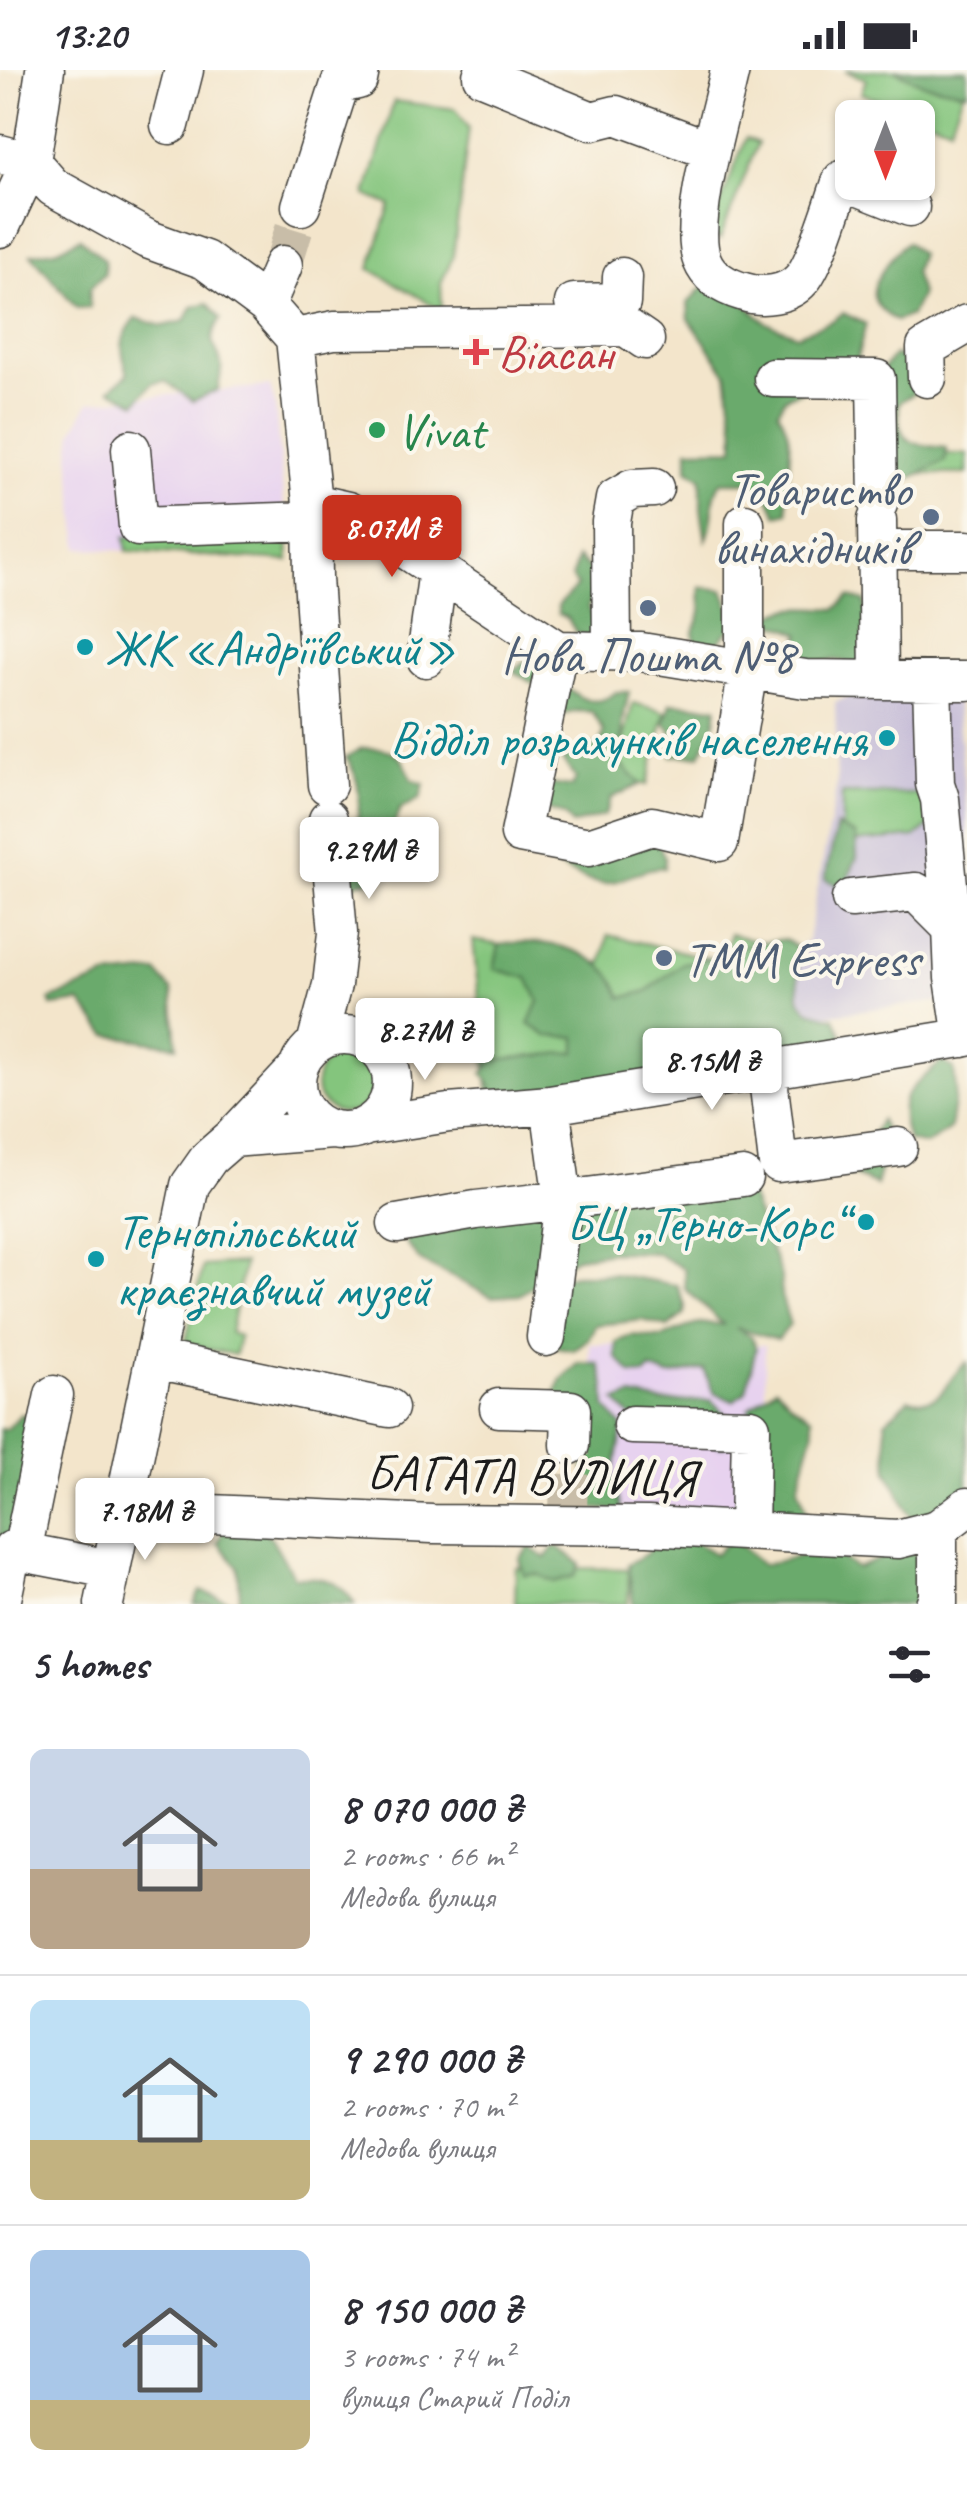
<!DOCTYPE html>
<meta charset="utf-8">
<style>
:root{--surface:#fff;--page:#f2f2f3;--text:#2b2b33;--muted:#7c7c81;--line:#e1e1e2;--accent:#c8321e}
body{margin:0;font-family:Caveat,sans-serif;background:var(--page);color:var(--text);height:100vh;display:flex;flex-direction:column;font-size:38px;white-space:nowrap}
*{box-sizing:border-box;margin:0}
p{font-size:32px;color:var(--muted)}
.icon{flex:none;width:55px;height:55px;fill:none;stroke:currentColor;stroke-width:2;stroke-linecap:round;stroke-linejoin:round}
.map{position:relative;height:1534px;overflow:hidden}
.drawer{display:flex;flex-direction:column;background:var(--surface);flex:1}
.drawer>*{flex:none}
.needle{width:65px;rotate:180deg}
.buttons{position:absolute;left:835px;top:30px;display:grid;gap:20px}
.buttons a{display:grid;place-items:center;width:100px;height:100px;border-radius:15px;background:var(--surface);box-shadow:0 2px 8px #0004;font-size:50px}
.price{position:absolute;translate:-50% -85px;padding:0 22px;border-radius:10px;background:#fff;color:#222;font-size:32px;line-height:65px;filter:drop-shadow(0 2px 5px #0008)}
.price::after{content:'';position:absolute;left:50%;top:60px;width:30px;height:22px;margin-left:-15px;background:inherit;clip-path:polygon(0 0,100% 0,50% 100%)}
.price.current{background:var(--accent);color:#fff}
ul{padding:0;list-style:none}
li{display:flex;align-items:center;gap:30px;height:250px;padding:0 30px}
li+li{border-top:2px solid var(--line)}
li span{display:grid;place-items:center;flex:none;width:280px;height:200px;border-radius:15px;color:#555}
li>.icon{margin-inline-start:auto}
span .icon{width:120px;height:120px;fill:#fffc;stroke-width:1}
li b{font-size:42px}
h2{display:flex;justify-content:space-between;align-items:center;height:120px;padding:0 30px;font-size:42px}
.status{display:flex;justify-content:space-between;align-items:center;height:70px;padding:0 50px;background:var(--surface);direction:ltr}
.status svg{height:28px;fill:currentColor}
.map>svg:first-child{display:block}
.built{fill:#e7d2ef}
.industrial{fill:#c8bfd8}
.green{fill:#84c57d;stroke:#50704c;stroke-width:2.5}
.forest{fill:#6baa6c;stroke:#446344;stroke-width:2.5}
.lines{fill:none;stroke-linecap:round;stroke-linejoin:round}
.minor-tunnel{stroke:#c8bda8;stroke-width:38;stroke-dasharray:38 19;stroke-linecap:butt}
.minor-casing{stroke:#3c3a36;stroke-width:41}
.minor{stroke:#fff;stroke-width:38}
.health-dot{fill:#e0444e;stroke:#fbf7ec;stroke-width:4}
.leisure-dot{fill:#2e9e5b;stroke:#fbf7ec;stroke-width:4}
.service-dot{fill:#5c6f8a;stroke:#fbf7ec;stroke-width:4}
.culture-dot{fill:#0f9aa8;stroke:#fbf7ec;stroke-width:4}
.labels{text-anchor:middle;stroke-width:8;stroke-linejoin:round;paint-order:stroke}
.health-label{font-size:50px;fill:#be3a42;stroke:#fbf7ec;text-anchor:start}
.leisure-label{font-size:50px;fill:#27864d;stroke:#fbf7ec;text-anchor:start}
.service-label{font-size:50px;fill:#4e5e75;stroke:#fbf7ec;text-anchor:end}
.culture-label{font-size:50px;fill:#0d838f;stroke:#fbf7ec;text-anchor:start}
.street-label{font-size:50px;fill:#1c1c1c;stroke:#fbf7ec}
</style>
<div class="status"><b>13:20</b><svg viewBox="0 0 49 12"><path d="M0 12V9h3v3zM5 12V6h3v6zM10 12V3h3v9zM15 12V0h3v12zM26 1h20v11H26zM47 4h2v5h-2z"/></svg></div>
<div class="map">
<svg width="967" height="1534" viewBox="0 0 967 1534">
<rect width="100%" height="100%" fill="#fbf7ec"/>
<filter id="ink" filterUnits="userSpaceOnUse"><feTurbulence type="fractalNoise" baseFrequency=".01" numOctaves="2"/><feDisplacementMap in="SourceGraphic" scale="20" xChannelSelector="R" yChannelSelector="G"/><feConvolveMatrix kernelMatrix="1 2 1 2 8 2 1 2 1" color-interpolation-filters="sRGB"/></filter>
<filter id="wash" filterUnits="userSpaceOnUse"><feTurbulence type="fractalNoise" baseFrequency=".0048" numOctaves="4" result="noise"/><feDisplacementMap in="SourceGraphic" scale="40" xChannelSelector="R" yChannelSelector="G"/><feGaussianBlur stdDeviation="2.25" result="paint"/><feColorMatrix in="noise" values="0 0 0 0 0 0 0 0 0 0 0 0 0 0 0 0 0 1.4 0 .05"/><feComposite in="paint" operator="in"/></filter>
<g filter="url(#wash)">
<rect width="100%" height="100%" fill="#f3e5cb"/>
<path class="built" d="M270,316L275,335L289,491L79,478L70,384L73,362L89,332Z
M590,1274L765,1275V1439L589,1438Z"/>
<path class="industrial" d="M956,625L967,742V928L796,948L790,886L808,870L837,714L835,633L849,626Z"/>
<path class="green" d="M903,0L963,23L950,57L861,23L866,9L845,1Z
M394,31L456,39L469,58L453,187L441,213L442,240L370,199L390,135L366,125Z
M746,68L758,73L720,169L708,164Z
M877,384H967V404H877Z
M288,460L289,491L127,481L125,467Z
M633,633L666,642L647,715L614,707Z
M842,724H931L930,756L915,767L842,773Z
M730,864L768,873L782,985L489,1027L473,870L602,893L608,865L723,891Z
M316 1014a29 29 0 1 1 58 0a29 29 0 1 1-58 0Z
M244,1193L230,1263L239,1266L235,1285L185,1274L203,1196Z
M516,1497L629,1499L628,1534H515Z"/>
<path class="forest" d="M894,0H967V22L923,14Z
M80,168L104,189L105,203L90,218L89,238H77L31,184L58,179Z
M907,172L920,184L914,202L921,224L911,245L896,251C870,235 867,221 885,197C892,187 897,179 907,172Z
M705,215L743,232L767,253L797,265L832,251L843,243L866,254L854,300L786,327L778,341C801,376 783,403 788,442L777,445L769,428L751,412H721C709,428 716,452 706,470L701,440V408L688,399V379L734,378L735,361L727,304L689,249L688,233Z
M208,233L221,249C204,278 216,269 221,294C222,302 219,312 218,320L193,331L165,311L153,313L136,333L110,319L128,304C120,281 118,268 136,248L163,256L185,251L192,237Z
M894,285L908,290L922,318L899,333C898,375 910,374 947,378L945,391L909,409L891,399L882,300Z
M577,488L591,500L593,519L588,538L598,556L599,573L576,562L567,548L558,544V536L577,516L572,509Z
M701,517L723,520L737,553L712,578L695,572C691,558 699,555 701,541C702,533 699,526 701,517Z
M849,527L865,531L870,597L835,590L789,598L771,586L800,569V563L767,551C784,532 813,538 836,539Z
M538,591C561,610 586,648 616,622H629L623,650L621,694L641,714L611,728L605,745L572,755L564,745L541,738L534,712L572,717L576,708L562,690L580,679L600,675L604,661L592,642L576,641L554,647L540,618L513,601L524,592Z
M671,633L717,637L715,654L700,685L672,686L673,664L665,653Z
M362,678C394,678 400,680 412,710L424,714L420,729L400,739L393,757L380,763H355C361,735 362,711 346,687Z
M837,756L856,765L857,787L844,818L825,809Z
M654,764L665,788L664,798C643,796 629,810 609,813C591,816 571,802 555,795L551,784Z
M340,766H365L388,777L397,770L404,795L385,794L379,809L358,812L348,821Z
M785,869L797,878L799,928L809,941L835,948L843,966L816,983L509,1042L483,1004L492,990L576,982V967L547,966L529,954L539,931L528,908L494,899L499,875C534,868 587,875 611,906C616,912 619,921 622,928L647,921L683,893L728,886L742,875Z
M157,902L172,921L177,976L107,965L80,932L52,936L50,930L106,907Z
M942,991L954,999L956,1020L950,1059L926,1075L908,1071C893,1023 909,1022 942,991Z
M880,1050L889,1071L876,1115L853,1105L799,1106L866,1075Z
M744,1109L781,1206V1225L790,1255L777,1270L736,1258L751,1267L756,1278L746,1321L733,1331L713,1322L704,1299L669,1306L651,1299L645,1305L632,1304L616,1287V1272C632,1260 644,1268 662,1267C665,1267 674,1262 677,1261C693,1254 708,1251 724,1255L685,1219L684,1199L655,1183L613,1182L577,1187L519,1225L492,1227L420,1191L407,1174L395,1148L406,1133Z
M574,1204H613L677,1215L685,1236L684,1244L668,1257L643,1250L596,1255L588,1269L574,1280L556,1277L553,1209Z
M967,1292V1450L924,1472L888,1402L885,1351L909,1329C947,1338 943,1310 967,1292Z
M579,1293L599,1294L605,1315L606,1337L623,1358L613,1408L622,1441L581,1437L593,1420L584,1399L585,1368L555,1323L562,1309Z
M776,1317L792,1334L812,1347L814,1360L798,1417L808,1444L794,1467L754,1449L759,1364L749,1338Z
M632,1326L662,1332L711,1330L725,1344L733,1371L721,1377L700,1366L631,1347L616,1331Z
M21,1344L37,1348L0,1534V1359H7Z
M247,1449L271,1467L294,1507C323,1506 339,1509 355,1534H194L200,1521L231,1532L240,1529L238,1497L218,1473L228,1450Z
M664,1462L686,1467L715,1484L729,1471L743,1477L762,1495L814,1483L836,1485L857,1498L904,1479L931,1492L940,1534H633L628,1494L646,1484Z
M529,1477L546,1488L553,1477H559L580,1494L575,1506L554,1512L537,1504L524,1505L520,1489Z"/>
</g>
<g filter="url(#ink)">
<g class="lines">
<path class="minor-tunnel" d="M283,195L301,136
M568,1442L570,1375"/>
<defs>
<path id="minor" d="M730,0C721,43 687,151 702,190C709,208 726,217 744,222C762,228 788,225 801,210C815,196 834,132 842,110L910,137
M482,6L592,51L616,45L710,80
M170,55L184,0
M0,84L31,92L53,117L147,169L205,190L266,235L295,268L312,433L348,441L558,580L641,582L805,609L967,611
M301,136L340,14L358,10L360,0
M0,158L31,92L45,0
M574,233L621,232L622,207
M266,235L283,195
M295,268L334,260L626,257L645,270
M773,308L876,309L878,434
M927,308L926,278L967,254
M131,379L138,457L312,451
M312,433L313,508L327,715
M877,450L879,610
M877,480H967
M558,580L520,764L589,777L652,756L719,772L748,600
M612,581L611,452L615,429L632,419L654,418
M426,588L438,500
M742,599L745,584V453
M932,611L935,714L940,729L952,858
M851,829L916,822L952,858L954,908L963,968
M296 1013a48 48 0 1 1 96 0a48 48 0 1 1-96 0Z
M316,974L332,915L338,863L328,749
M767,1000L778,1093L898,1077
M365,1056L449,1043L550,1035L967,967
M232,1068L332,1060
M397,1154L476,1140L563,1130L550,1035
M546,1267L563,1130L743,1107
M155,1289L389,1338
M499,1338L571,1340L570,1375
M632,1355L751,1358L749,1460
M121,1440L432,1454L648,1456L898,1469L938,1459L967,1437
M22,1482L54,1325
M1,1534L12,1480L110,1499
M104,1534L190,1115L209,1088L232,1068L298,998
M935,1534H938V1459"/>
</defs>
<use href="#minor" class="minor-casing"/>
<use href="#minor" class="minor"/>
</g>
</g>
<path class="health-dot" d="M471 267h10v10h10v10h-10v10h-10v-10h-10v-10h10z"/>
<circle class="leisure-dot" cx="377" cy="360" r="10"/>
<g class="service-dot">
<circle cx="931" cy="447" r="10"/>
<circle cx="648" cy="538" r="10"/>
<circle cx="664" cy="888" r="10"/>
</g>
<g class="culture-dot">
<circle cx="85" cy="577" r="10"/>
<circle cx="887" cy="668" r="10"/>
<circle cx="866" cy="1152" r="10"/>
<circle cx="96" cy="1189" r="10"/>
</g>
<g class="labels">
<g class="health-label">
<text x="498" y="300">Віасан</text>
</g>
<g class="leisure-label">
<text x="397" y="378">Vivat</text>
</g>
<g class="service-label">
<text x="911" y="436">Товариство<tspan x="911" dy="58">винахідників</tspan></text>
<text x="648" y="602" text-anchor="middle">Нова Пошта №8</text>
<text x="684" y="906" text-anchor="start">TMM Express</text>
</g>
<g class="culture-label">
<text x="105" y="595">ЖК «Андріївський»</text>
<text x="867" y="686" text-anchor="end">Відділ розрахунків населення</text>
<text x="846" y="1170" text-anchor="end">БЦ „Терно-Корс“</text>
<text x="116" y="1178">Тернопільський<tspan x="116" dy="58">краєзнавчий музей</tspan></text>
</g>
<g class="street-label">
<text transform="translate(531 1404) rotate(1)" y="18">БАГАТА ВУЛИЦЯ</text>
</g>
</g>
</svg>
<div class="buttons">
<a><svg class="needle" viewBox="-14 -14 28 28"><path d="M0-13l5 13h-10z" fill="#e53935"/><path d="M0 13l5-13h-10z" fill="#7c7c81"/></svg></a>
</div>
<b class="price current" style="left:392px;top:510px">8.07M ₴</b>
<b class="price" style="left:369px;top:832px">9.29M ₴</b>
<b class="price" style="left:425px;top:1013px">8.27M ₴</b>
<b class="price" style="left:712px;top:1043px">8.15M ₴</b>
<b class="price" style="left:145px;top:1493px">7.18M ₴</b>
</div>
<section class="drawer">
<h2>5 homes<svg class="icon" aria-label="filters" viewBox="0 0 24 24"><path d="M4 7h16M4 17h16"/><circle cx="9" cy="7" r="2"/><circle cx="15" cy="17" r="2"/></svg></h2>
<ul>
<li><span style="background:linear-gradient(#c9d6e8 60%,#b9a48a 0)"><svg class="icon" aria-label="home" viewBox="0 0 24 24"><path d="M3 11l9-7 9 7M6 9v11h12V9"/></svg></span><div><b>8 070 000 ₴</b><p>2 rooms · 66 m²</p><p>Медова вулиця</p></div></li>
<li><span style="background:linear-gradient(#bfe0f5 70%,#c2b280 0)"><svg class="icon" aria-label="home" viewBox="0 0 24 24"><path d="M3 11l9-7 9 7M6 9v11h12V9"/></svg></span><div><b>9 290 000 ₴</b><p>2 rooms · 70 m²</p><p>Медова вулиця</p></div></li>
<li><span style="background:linear-gradient(#a9c7e8 75%,#c2b280 0)"><svg class="icon" aria-label="home" viewBox="0 0 24 24"><path d="M3 11l9-7 9 7M6 9v11h12V9"/></svg></span><div><b>8 150 000 ₴</b><p>3 rooms · 74 m²</p><p>вулиця Старий Поділ</p></div></li>
</ul>
</section>
